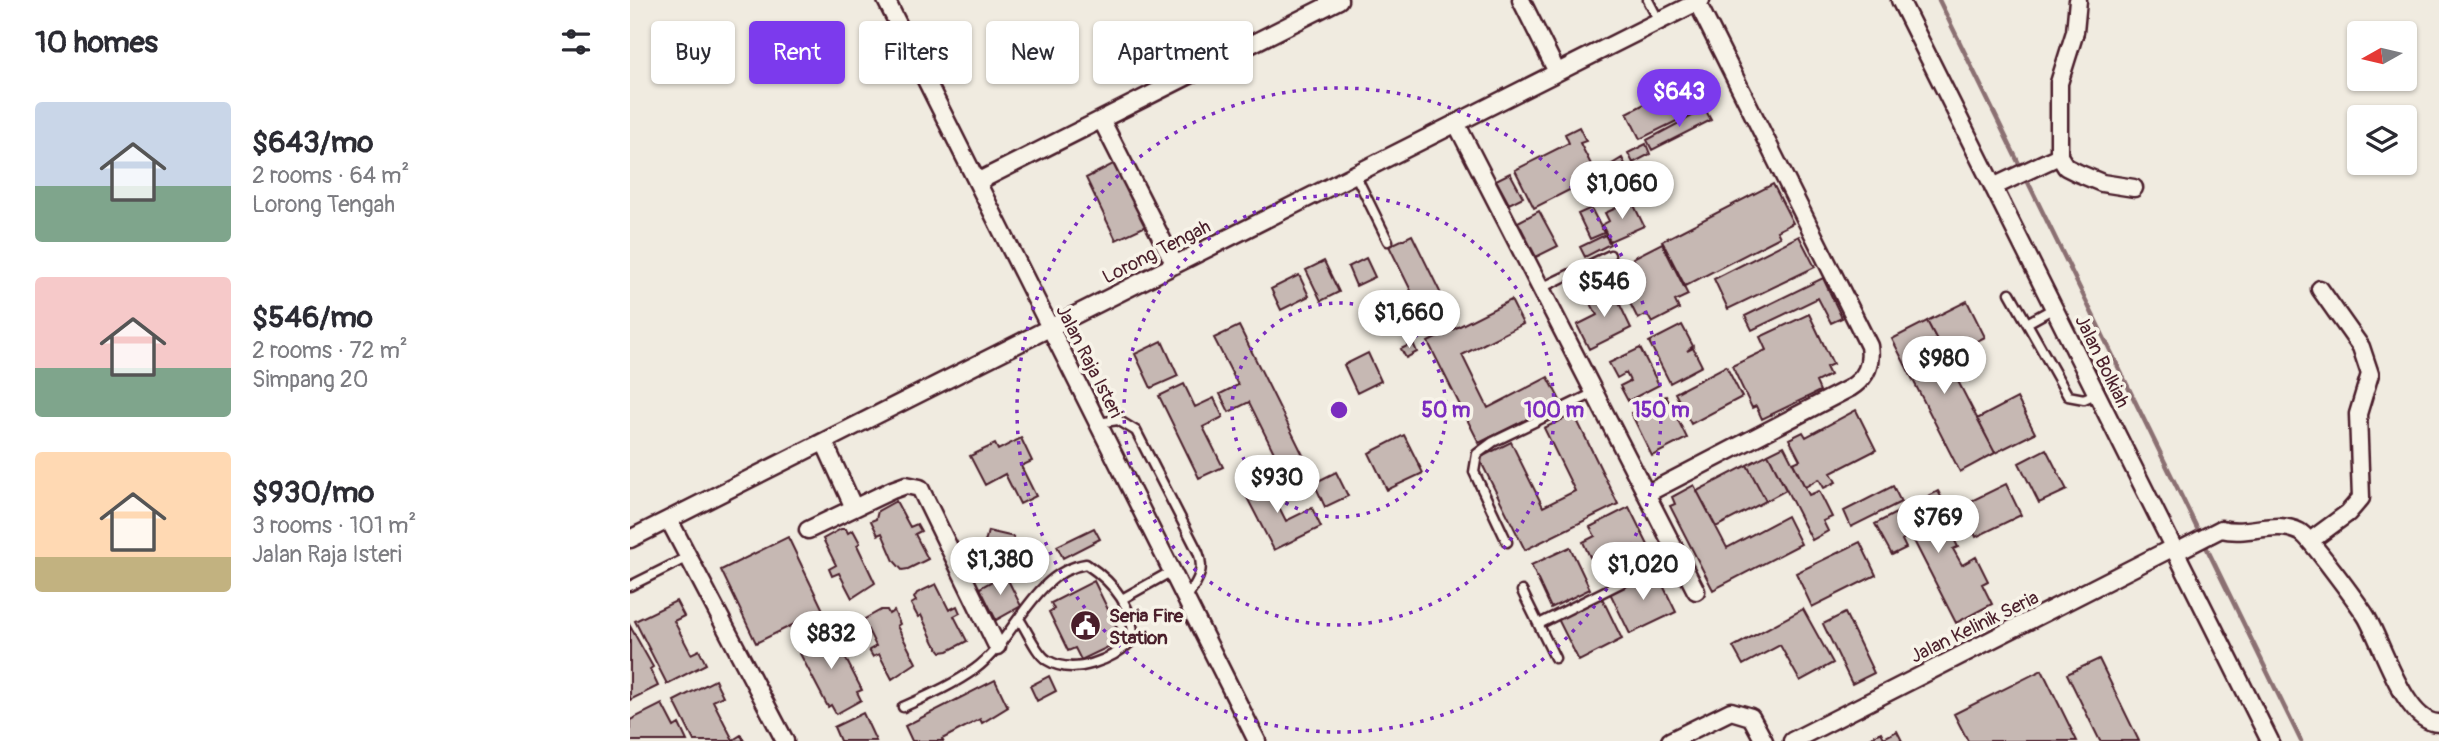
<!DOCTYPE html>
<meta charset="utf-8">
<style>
:root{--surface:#fff;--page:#f7f7f7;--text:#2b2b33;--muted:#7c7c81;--accent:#7c3aed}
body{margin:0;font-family:Pangolin,sans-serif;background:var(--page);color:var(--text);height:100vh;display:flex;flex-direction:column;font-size:26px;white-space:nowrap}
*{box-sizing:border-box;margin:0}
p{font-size:23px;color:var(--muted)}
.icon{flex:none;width:38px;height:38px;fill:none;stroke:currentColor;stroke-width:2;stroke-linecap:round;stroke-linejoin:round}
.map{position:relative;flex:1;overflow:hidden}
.side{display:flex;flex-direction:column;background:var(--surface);width:630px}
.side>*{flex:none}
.banner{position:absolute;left:21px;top:21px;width:665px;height:63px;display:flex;gap:14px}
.needle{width:46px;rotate:262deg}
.controls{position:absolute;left:1717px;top:21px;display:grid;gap:14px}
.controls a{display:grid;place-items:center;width:70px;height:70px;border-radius:7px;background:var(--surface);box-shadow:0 2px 5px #0004;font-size:35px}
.price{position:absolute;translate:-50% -60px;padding:0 16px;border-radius:24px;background:#fff;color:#222;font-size:23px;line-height:46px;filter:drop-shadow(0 2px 4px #0008)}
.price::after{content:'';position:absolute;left:50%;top:42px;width:21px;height:16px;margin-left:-10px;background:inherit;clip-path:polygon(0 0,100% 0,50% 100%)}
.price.on{background:var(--accent);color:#fff}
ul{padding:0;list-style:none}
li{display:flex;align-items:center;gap:21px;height:175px;padding:0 35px}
li span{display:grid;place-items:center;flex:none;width:196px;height:140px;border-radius:7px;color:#555}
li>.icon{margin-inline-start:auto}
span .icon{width:84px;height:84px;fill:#fffc;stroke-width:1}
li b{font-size:30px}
h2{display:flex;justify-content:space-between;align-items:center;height:84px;padding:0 35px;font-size:30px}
.chip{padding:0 24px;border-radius:7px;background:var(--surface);box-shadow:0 2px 5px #0004;font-size:24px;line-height:63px}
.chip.on{background:var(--accent);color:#fff}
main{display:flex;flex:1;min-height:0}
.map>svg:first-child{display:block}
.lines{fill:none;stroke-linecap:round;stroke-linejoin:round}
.stream{stroke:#8b6f72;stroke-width:4.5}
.building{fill:#c6b8b3;stroke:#4a1f2b;stroke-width:2}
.service-casing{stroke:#4a1f2b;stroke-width:13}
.minor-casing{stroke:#4a1f2b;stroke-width:21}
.service{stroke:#f7f3e8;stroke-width:8}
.minor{stroke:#f7f3e8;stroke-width:16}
.ring{fill:none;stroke:#7b2cbf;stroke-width:3.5;stroke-dasharray:3.5 7}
.labels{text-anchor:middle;stroke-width:7;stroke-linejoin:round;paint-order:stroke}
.street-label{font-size:19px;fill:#4a1f2b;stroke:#f7f3e8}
.poi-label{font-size:19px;font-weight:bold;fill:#4a1f2b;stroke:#f7f3e8;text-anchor:start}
.centre{fill:#7b2cbf;stroke:#f7f3e8;stroke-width:3.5}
.ring-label{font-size:21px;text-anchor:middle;font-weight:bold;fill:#7b2cbf;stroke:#f7f3e8;stroke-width:7;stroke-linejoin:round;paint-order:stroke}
</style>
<main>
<section class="side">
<h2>10 homes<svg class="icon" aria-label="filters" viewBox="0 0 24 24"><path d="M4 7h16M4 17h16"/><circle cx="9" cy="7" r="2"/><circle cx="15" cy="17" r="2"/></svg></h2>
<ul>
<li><span style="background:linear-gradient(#c9d6e8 60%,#7fa58c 0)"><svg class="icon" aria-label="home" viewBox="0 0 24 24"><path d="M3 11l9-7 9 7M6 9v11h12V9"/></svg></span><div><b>$643/mo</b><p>2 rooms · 64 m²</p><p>Lorong Tengah</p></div></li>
<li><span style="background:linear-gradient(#f6c9c9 65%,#7fa58c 0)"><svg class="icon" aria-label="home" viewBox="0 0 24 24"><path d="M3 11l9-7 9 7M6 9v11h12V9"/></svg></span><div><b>$546/mo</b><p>2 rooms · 72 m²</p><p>Simpang 20</p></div></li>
<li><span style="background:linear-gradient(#ffd9b3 75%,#c2b280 0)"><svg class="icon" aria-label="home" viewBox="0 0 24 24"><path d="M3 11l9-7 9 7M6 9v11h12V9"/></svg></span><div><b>$930/mo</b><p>3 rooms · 101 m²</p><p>Jalan Raja Isteri</p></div></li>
</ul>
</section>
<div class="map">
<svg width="1809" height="741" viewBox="0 0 1809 741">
<rect width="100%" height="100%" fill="#f0ebe0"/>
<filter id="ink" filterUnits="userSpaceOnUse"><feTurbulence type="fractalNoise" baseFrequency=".0143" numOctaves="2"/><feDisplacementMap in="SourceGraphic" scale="14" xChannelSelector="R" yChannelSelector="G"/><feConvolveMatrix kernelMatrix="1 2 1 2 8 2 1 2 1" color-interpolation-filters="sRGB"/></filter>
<g filter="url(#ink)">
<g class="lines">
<path class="stream" d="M1309,0L1391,168
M1395,176L1671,741"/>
</g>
<path class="building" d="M1059,81L1073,108L1010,139L997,113Z
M1075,109L1081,120L1022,150L1017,140Z
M949,127L956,141L950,143L967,176L904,208L885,170L939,143L935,134Z
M1016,144L1020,154L1003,163L998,153Z
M992,158L999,172L990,177L982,164Z
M485,163L516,226L486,240L456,178Z
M880,173L893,197L879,204L866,180Z
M1143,184L1163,223L1147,231L1150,237L1055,286L1032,241Z
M1002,201L1014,226L980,241L972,225L979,221L975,213Z
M961,208L974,233L960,239L948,214Z
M909,211L928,246L906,257L888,222Z
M782,235L813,298L790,309L759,246Z
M975,235L980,244L955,257L950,247Z
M1169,236L1185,267L1098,309L1084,279Z
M1032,243L1058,295L1045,301L1049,309L1022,323L1017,314L1008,319L989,281L1010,270L1003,258Z
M736,258L745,277L726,286L718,267Z
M694,261L709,292L691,301L676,270Z
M669,275L679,296L651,310L641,289Z
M1193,278L1212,318L1201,323L1188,298L1122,330L1115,316Z
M981,286L1001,328L959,349L947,325L967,315L958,298Z
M881,300L893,324L832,355L858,408L918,377L931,402L849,443L798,342Z
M1337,301L1355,337L1316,357L1297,321Z
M781,309L790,327L776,334L768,316Z
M1179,314L1203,364L1196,367L1200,375L1186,382L1190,391L1132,419L1126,406L1122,408L1102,366L1136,350L1130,337Z
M1297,321L1365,453L1330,472L1262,339Z
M1052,325L1063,346L1057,351L1063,348L1072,366L1040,383L1019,342Z
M609,326L677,463L655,475L619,402L599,412L590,394L608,385L584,338Z
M532,341L548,376L521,388L505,354Z
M783,343L787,352L776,358L771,349Z
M1010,348L1029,385L998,401L990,386L1000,381L996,373L987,378L979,363Z
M738,353L751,381L727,393L714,365Z
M1096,366L1112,397L1061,424L1045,393Z
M554,384L565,407L584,398L593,417L573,427L593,467L569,478L529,396Z
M1036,396L1057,438L1022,456L1001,413Z
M1387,398L1405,433L1365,453L1347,419Z
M1226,410L1246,450L1201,473L1206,482L1194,488L1189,479L1175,487L1163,463L1170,460L1159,439L1173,432L1176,437Z
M944,414L988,504L895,550L849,458L881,442L913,507L945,491L914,428Z
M774,435L793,473L757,490L739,453Z
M391,438L402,461L391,466L406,496L390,504L375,474L355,485L340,456L365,444L368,450Z
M1154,446L1179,495L1189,491L1202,517L1193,521L1198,531L1182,540L1138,454Z
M1416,449L1437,490L1409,503L1389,463Z
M1138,454L1156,490L1136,501L1117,465Z
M1117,465L1136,501L1086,527L1067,491Z
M706,472L718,496L695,507L684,483Z
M632,473L656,521L682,508L691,527L644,550L610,484Z
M1376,484L1391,515L1346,537L1331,506Z
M1064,485L1097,548L1157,516L1171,544L1083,590L1040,506L1045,504L1042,497Z
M1263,486L1271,502L1221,527L1214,511Z
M1308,491L1318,510L1306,516L1317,538L1322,535L1328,547L1323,549L1332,565L1346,557L1358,581L1352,584L1362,604L1326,623L1281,535L1272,540L1276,548L1262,555L1245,524Z
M266,501L280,527L287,524L291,531L285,534L298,559L278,569L272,570L264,561L252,533L248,535L241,521L246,519L248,511Z
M999,507L1024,557L984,578L971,551L960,557L953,542L965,536L960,527Z
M464,528L470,539L433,558L427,546Z
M211,529H216L218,533L223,530L230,543L227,545L245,583L222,598L209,573L202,576L199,569L206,565L193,539Z
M358,531L384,537L377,564L351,557Z
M158,537L193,610L126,643L91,570Z
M1230,542L1246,575L1182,607L1166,573Z
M940,547L960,589L921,608L901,565Z
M1026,571L1046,612L1000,634L980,593Z
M375,574L391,606L366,620L350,588Z
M464,581L493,640L451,660L445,648L438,651L419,612L424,609L421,603Z
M306,584L319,610L327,606L330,613L324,616L337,641L318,651L311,652L304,643L291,615L288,617L281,604L286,601L284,598L287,593Z
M972,598L992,639L949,661L928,619Z
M46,601L54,616L44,621L61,654L69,650L76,664L37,684L5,621Z
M1173,609L1203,663L1170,681L1150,645L1113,665L1103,647Z
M251,610H257L259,614L264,611L270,624L267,626L286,663L262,679L249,654L243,657L239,650L246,646L233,620Z
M1215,613L1244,673L1222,684L1193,624Z
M0,626L23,667L20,669L28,686L0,700Z
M200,628L232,690L227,692L231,700L206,714L201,705L198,707L166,646Z
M1469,659L1509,741H1470L1437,674Z
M1412,670L1447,741H1338L1324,714Z
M419,676L426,691L407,701L400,686Z
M85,680L93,696L83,701L103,740L111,735L114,741H64L44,701Z
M365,680L378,707L352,723L350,719L312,739L313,741H282L275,726Z
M32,704L44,727L49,724L57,741H0V720Z
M233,713L246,741H210L204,727Z
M1267,731L1272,741H1233L1251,732L1254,738Z"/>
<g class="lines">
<defs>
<path id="service" d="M1018,0L1029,21
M725,174L758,241
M911,288L980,255
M1380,293L1438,396L1454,399L1465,394
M1397,323L1424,308
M468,423L488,420L506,431L568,552C576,571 566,583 556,599
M877,542L844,472L847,454L863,442L964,393
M0,586L58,557
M892,591L925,658
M492,599L542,571
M909,624L1047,555
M273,707C297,696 323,685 345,669C385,640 403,572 456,564C483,582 504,607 503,640C483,659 444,677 417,660C406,653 397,630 389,619"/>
<path id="minor" d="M256,0L627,741
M891,0L927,72
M1270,0L1640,741
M1448,0L1445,32L1429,83V156L1436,167L1448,173L1472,183L1504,188
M472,121L545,265
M826,123L1066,591
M347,182L709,0
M1363,187L1429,156
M194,442L224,508
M1016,494L1220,388C1236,378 1242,365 1239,346L1067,2
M39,520L155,741
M178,530L262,490L276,485L290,488L367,646
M0,539L1071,0
M1680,541L1718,513L1731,498L1728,414L1740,374L1731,347L1690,289
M1546,552L1591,529C1620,536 1645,519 1670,532C1679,536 1729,605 1736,616C1752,642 1775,724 1809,723
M1040,741L1101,711L1121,717L1134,741
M1162,741L1544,547"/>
</defs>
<use href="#service" class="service-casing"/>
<use href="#minor" class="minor-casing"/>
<use href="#service" class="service"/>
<use href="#minor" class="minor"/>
</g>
</g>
<g class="ring">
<circle cx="709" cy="410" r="107"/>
<circle cx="709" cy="410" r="215"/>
<circle cx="709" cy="410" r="322"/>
</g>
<defs>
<symbol id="civic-disc" viewBox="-11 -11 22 22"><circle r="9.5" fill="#4a1f2b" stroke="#f7f3e8"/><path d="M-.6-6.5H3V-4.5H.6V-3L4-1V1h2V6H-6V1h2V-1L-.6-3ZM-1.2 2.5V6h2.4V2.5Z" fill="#fff"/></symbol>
</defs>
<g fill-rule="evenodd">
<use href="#civic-disc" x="438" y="608" width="35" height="35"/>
</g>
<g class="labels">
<g class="street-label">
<text transform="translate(526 251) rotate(-27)" y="7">Lorong Tengah</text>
<text transform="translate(460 361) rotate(63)" y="7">Jalan Raja Isteri</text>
<text transform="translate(1473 361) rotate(64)" y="7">Jalan Bolkiah</text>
<text transform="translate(1344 626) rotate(-26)" y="7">Jalan Kelinik Seria</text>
</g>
<g class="poi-label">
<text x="479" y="622">Seria Fire<tspan x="479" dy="22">Station</tspan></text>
</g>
</g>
<circle cx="709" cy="410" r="10" class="centre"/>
<g class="ring-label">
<text x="816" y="417">50 m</text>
<text x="924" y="417">100 m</text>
<text x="1031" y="417">150 m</text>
</g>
</svg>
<div class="controls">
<a><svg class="needle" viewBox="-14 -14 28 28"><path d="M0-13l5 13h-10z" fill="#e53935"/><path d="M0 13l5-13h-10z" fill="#7c7c81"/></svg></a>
<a><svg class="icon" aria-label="layers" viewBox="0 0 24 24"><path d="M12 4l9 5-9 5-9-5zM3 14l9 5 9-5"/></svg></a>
</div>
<b class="price on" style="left:1049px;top:129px">$643</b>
<b class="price" style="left:992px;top:221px">$1,060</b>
<b class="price" style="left:974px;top:319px">$546</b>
<b class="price" style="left:779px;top:350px">$1,660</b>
<b class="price" style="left:1314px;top:396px">$980</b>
<b class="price" style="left:647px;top:515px">$930</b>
<b class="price" style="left:1308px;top:555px">$769</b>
<b class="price" style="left:370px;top:597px">$1,380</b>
<b class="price" style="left:1013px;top:602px">$1,020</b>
<b class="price" style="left:201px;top:671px">$832</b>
<div class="banner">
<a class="chip">Buy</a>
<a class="chip on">Rent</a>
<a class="chip">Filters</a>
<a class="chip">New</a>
<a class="chip">Apartment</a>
</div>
</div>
</main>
